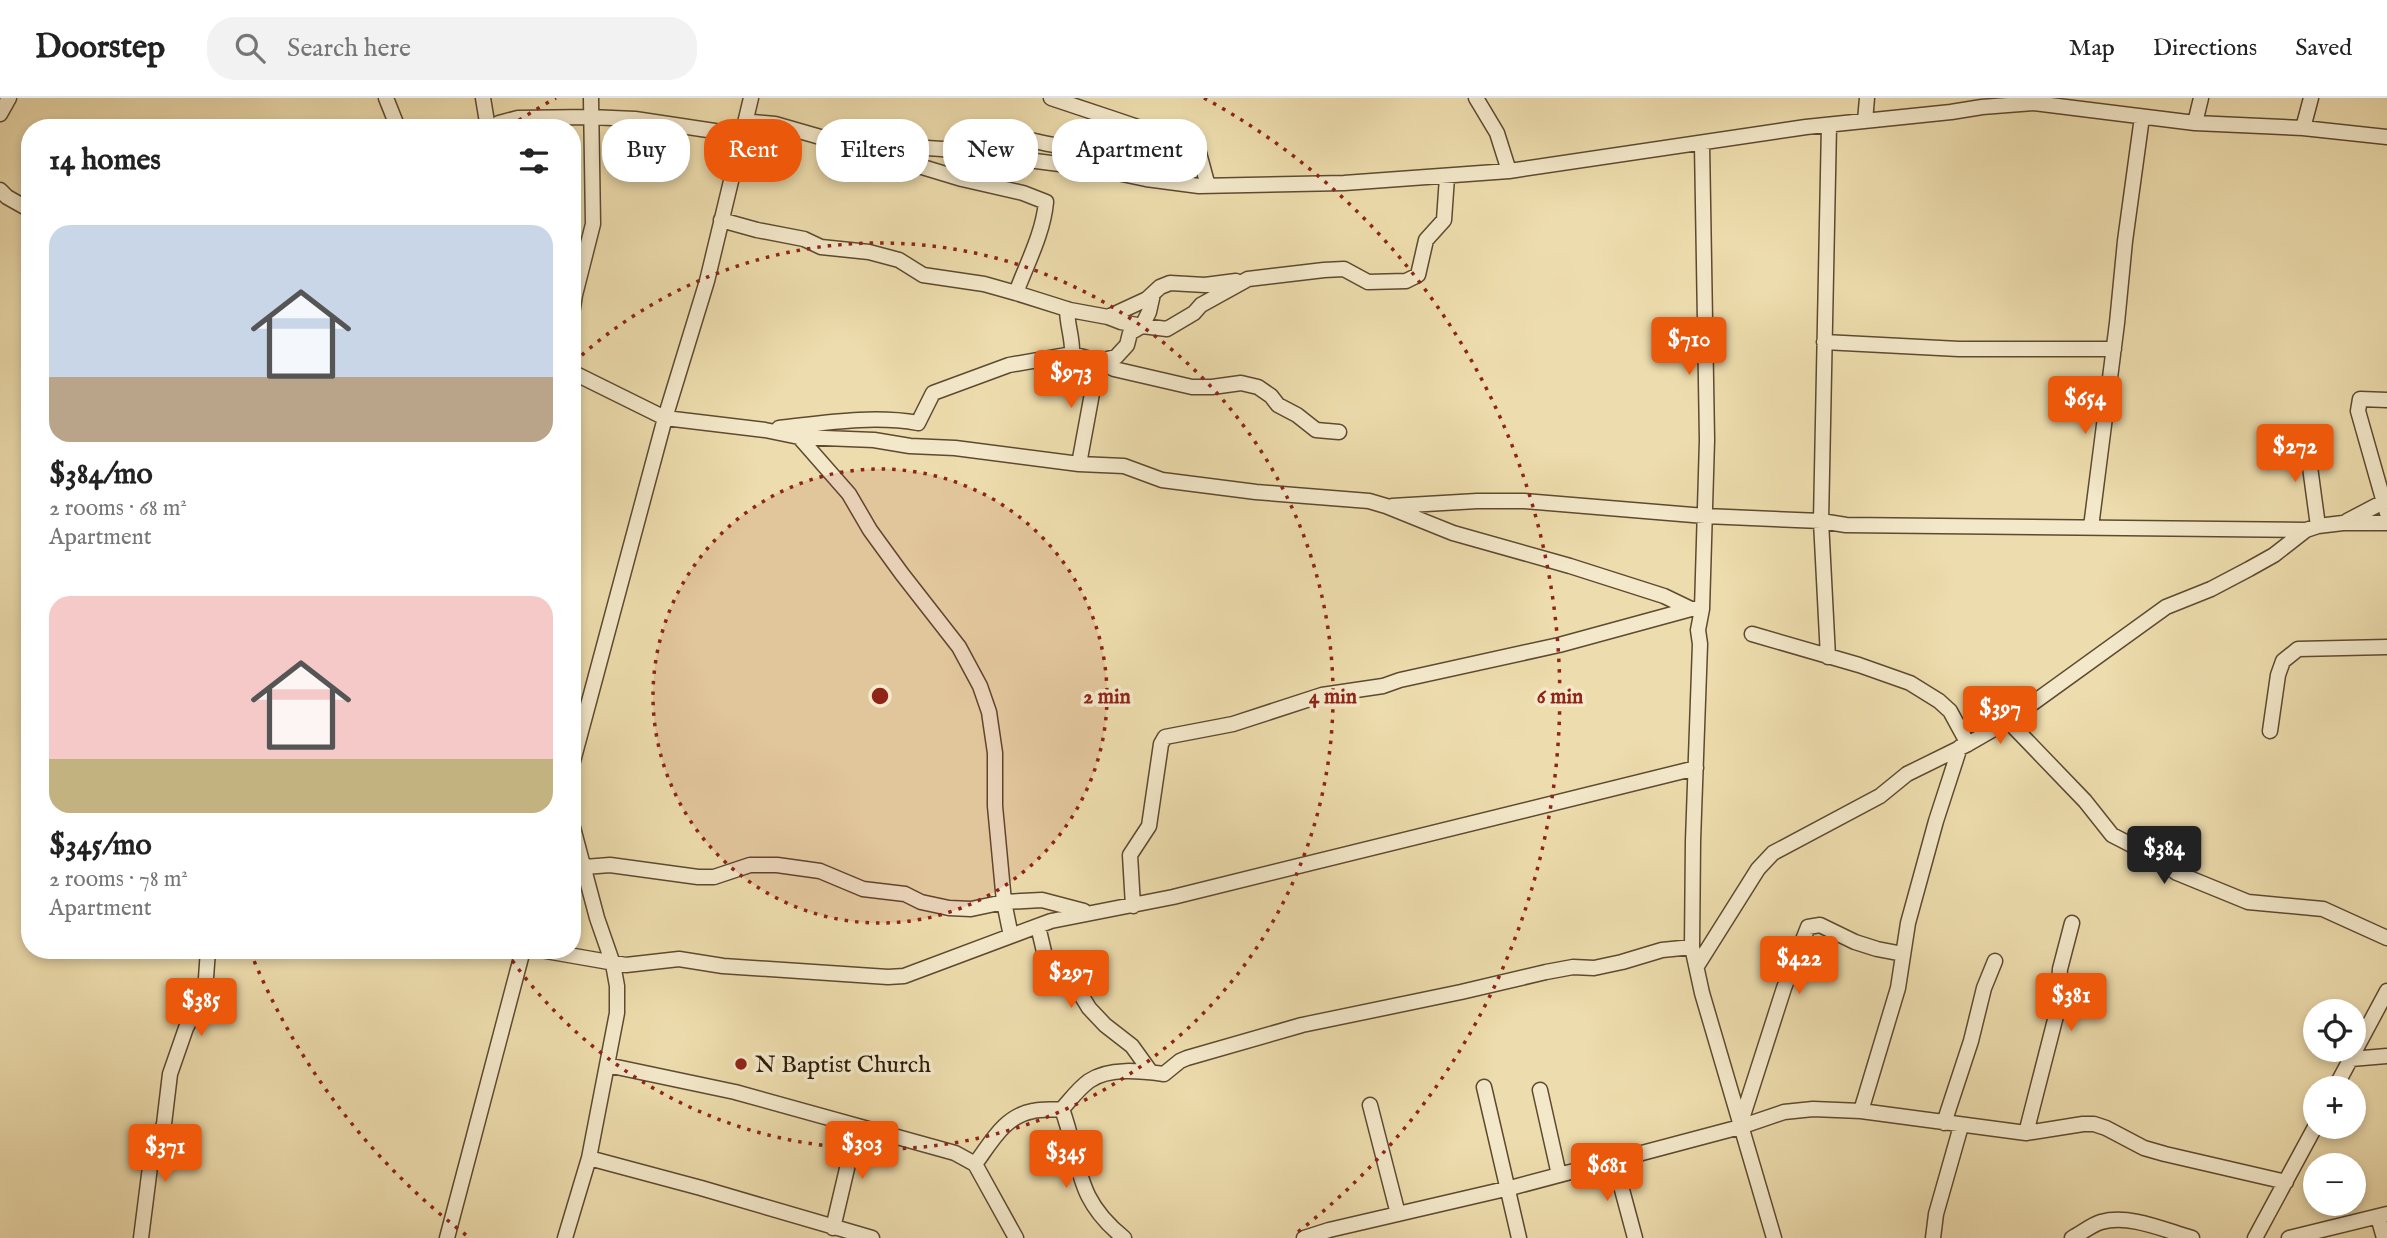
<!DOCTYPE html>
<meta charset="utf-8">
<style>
:root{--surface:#fff;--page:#f2f2f2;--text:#222;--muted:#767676;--line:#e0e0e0;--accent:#ea580c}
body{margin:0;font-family:"IM FELL English",serif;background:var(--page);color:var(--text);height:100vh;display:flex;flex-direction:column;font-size:26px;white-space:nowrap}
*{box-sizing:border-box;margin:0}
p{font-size:23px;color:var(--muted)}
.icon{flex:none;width:38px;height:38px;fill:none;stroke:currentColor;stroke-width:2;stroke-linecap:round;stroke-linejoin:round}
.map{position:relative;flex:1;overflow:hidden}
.drawer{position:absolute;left:21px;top:21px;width:560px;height:840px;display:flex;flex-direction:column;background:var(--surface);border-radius:28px;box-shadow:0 4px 10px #0003}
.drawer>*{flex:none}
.top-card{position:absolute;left:602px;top:21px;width:665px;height:63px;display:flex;gap:14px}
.tools{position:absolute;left:2303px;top:901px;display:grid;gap:14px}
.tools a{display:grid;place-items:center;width:63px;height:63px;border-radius:50%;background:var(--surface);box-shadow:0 4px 10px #0003;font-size:35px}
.price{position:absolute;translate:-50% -60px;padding:0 16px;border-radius:7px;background:var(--accent);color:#fff;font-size:23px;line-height:46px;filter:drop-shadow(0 2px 4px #0008)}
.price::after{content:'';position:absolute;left:50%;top:42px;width:21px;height:16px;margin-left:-10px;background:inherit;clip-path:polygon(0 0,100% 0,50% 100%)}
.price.on{background:#222;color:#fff}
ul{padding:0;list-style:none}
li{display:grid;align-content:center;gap:14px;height:371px;padding:0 28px}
li span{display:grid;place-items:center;height:217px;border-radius:21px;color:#555}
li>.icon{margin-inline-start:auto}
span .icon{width:126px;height:126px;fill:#fffc;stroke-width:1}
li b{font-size:30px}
h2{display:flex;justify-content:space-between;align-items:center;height:84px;padding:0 28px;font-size:30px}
.chip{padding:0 24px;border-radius:28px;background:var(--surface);box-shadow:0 4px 10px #0003;font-size:24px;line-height:63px}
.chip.on{background:var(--accent);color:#fff}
header{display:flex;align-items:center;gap:42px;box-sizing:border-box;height:98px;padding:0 35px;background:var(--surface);border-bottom:2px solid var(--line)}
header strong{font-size:33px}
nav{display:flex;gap:38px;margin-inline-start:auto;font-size:24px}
.search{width:490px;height:63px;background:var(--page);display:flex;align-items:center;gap:18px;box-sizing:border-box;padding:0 24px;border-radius:28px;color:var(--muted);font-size:26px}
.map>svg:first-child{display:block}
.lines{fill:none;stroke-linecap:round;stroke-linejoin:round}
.minor-casing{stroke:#5d4a30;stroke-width:17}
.minor{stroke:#f3e8ca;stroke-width:14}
.ring{fill:none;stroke:#8f2418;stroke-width:3.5;stroke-dasharray:3.5 7}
.poi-dot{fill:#8f2418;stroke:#f3e8ca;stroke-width:2.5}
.labels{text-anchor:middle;stroke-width:7;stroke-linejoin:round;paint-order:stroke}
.poi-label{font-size:24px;fill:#2d1a07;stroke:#f3e8ca;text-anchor:start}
.centre{fill:#8f2418;stroke:#f3e8ca;stroke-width:3.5}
.ring-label{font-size:21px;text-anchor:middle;font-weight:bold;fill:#8f2418;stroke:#f3e8ca;stroke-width:7;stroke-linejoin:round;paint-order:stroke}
</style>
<header>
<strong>Doorstep</strong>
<div class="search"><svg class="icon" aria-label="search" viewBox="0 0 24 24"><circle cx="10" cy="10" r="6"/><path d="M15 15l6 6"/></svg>Search here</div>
<nav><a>Map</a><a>Directions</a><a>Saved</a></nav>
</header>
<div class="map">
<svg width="2387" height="1140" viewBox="0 0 2387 1140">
<rect width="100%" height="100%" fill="#eddcad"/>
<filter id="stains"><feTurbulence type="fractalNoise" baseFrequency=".00286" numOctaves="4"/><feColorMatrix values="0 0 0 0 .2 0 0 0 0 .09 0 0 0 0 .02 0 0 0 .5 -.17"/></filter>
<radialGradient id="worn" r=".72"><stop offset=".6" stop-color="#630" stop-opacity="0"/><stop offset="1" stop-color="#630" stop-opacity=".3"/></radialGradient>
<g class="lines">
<defs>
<path id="minor" d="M386,0L398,30
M483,0L488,30
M1051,0L1108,19
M1476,0L1497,35L1509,73
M0,16L9,0
M1865,23L1867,0
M2195,25L2201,0
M493,30L499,25L518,20L590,19L635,21L741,37L753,24L775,26L862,51L897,48L942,51L1098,71L1146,81L1199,88L1344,85L1509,73L1806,29L1951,14L1982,9L2034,5L2195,25L2303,30L2387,39
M2303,30L2311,0
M1702,46L1707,342L1702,511L1698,532L1700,546L1693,743L1692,849L1702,895L1774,1140
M984,56C1004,28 1026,43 1054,47C1058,48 1066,50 1070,49C1085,46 1086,26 1108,19L1188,46L1199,55L1208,88
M0,92L7,99L30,112
M721,122L757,132L804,141L821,149L869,154L899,162L923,177L984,186L1016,195C1027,165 1043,136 1046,104L1023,95L962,81L866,52
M1016,195L1070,212L1108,219L1147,201L1160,189L1170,185L1205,187L1236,183
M1067,211C1067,227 1073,241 1072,256
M572,216L575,197L593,126L591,0
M1108,219L1121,224L1142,228L1149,214L1153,196
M1824,244L1959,251H2114
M572,274L665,320L765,332L799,339L874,342L910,348L955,350L1079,366L1124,368L1162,382L1256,394L1369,403L1386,408L1453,435L1570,468L1664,498L1691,511H1702
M2387,302L2360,301L2358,313L2387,415
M779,330C825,325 872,317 918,325L933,295L1009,267L1072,256L1098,263L1116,259L1127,247L1130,235L1142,228L1167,231L1194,215L1201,207L1248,181L1324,172L1344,171L1368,184L1406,183L1418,177L1426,142L1444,122L1447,79
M2299,336L2310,369L2318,428
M799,339L849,396L870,432L902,476L959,549L980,588L989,614L995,655V708L1004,804L1011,838
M1079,366L1098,263L1114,271L1192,289H1212L1241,285L1258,289L1271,298L1278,307L1297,317L1316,332L1339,334
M1392,408L1477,403H1524L1705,418L1821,423L1846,427L2306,432
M2347,423L2387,402
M2091,429L2117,225L2125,143L2142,19
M1752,536L1859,567L1910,585L1939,603L1950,613L1968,646
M1828,559L1821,423L1829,27
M2008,623L2085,703L2112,737L2153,758L2177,775L2248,804L2323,811L2387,840
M2270,633L2278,577L2283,563L2298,551L2387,549
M572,667L665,320L707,183L751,0
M572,770L610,767L698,779H714L750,767H777L820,773L863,791L905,796L921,804L949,810L971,811L1004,804L1042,802L1084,813
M1133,808L1130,757L1149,728L1161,646L1165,639L1233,626L1322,597L1383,588L1400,582L1559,547L1691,511
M1038,828L1045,858L1075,887L1089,910L1105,927L1132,948L1150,973
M540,852L626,867L679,861L723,868L888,879L904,878L1051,823L1173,799L1696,670
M1697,868L1758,771L1773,755L1880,698L1907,676L1968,646L2008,623L2166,509L2211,491L2249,471L2274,457L2306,432L2318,428L2343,425H2387
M2351,961L2387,958
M607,967L735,994L955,1055L975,1066L1016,1140
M1484,989L1519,1140
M2335,990L2387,893
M1540,992L1559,1077
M1370,1007L1398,1116
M1062,1011C1082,1066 1073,1099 1124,1140
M1861,1013L1898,890L1908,825L1936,723L1960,649
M1944,1025L1971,943L1984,890L1995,863
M1740,1027L1784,890L1808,829L1820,827L1855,844L1877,851L1903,856
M2026,1035L2057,914L2060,871L2072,825
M589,1060L701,1090L872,1140
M1614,1062L1635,1140
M975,1066C991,1045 1004,1018 1033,1013C1042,1011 1052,1012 1062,1011C1071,1001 1078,991 1089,983C1109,969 1141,973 1164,976L1180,963L1187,960L1302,927L1461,894L1546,874L1573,869L1594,870L1622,864L1662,852L1692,849
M2378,1119L2384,1140
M833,1130L857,1028
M141,1140L151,1061L164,1026L170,976L186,930L205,894L208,852
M447,1140L523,852
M565,1140L589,1060L617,915V888L613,866L597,820L572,726
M1304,1140L1329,1132L1514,1089L1740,1029L1784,1014L1813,1011L1861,1013L2026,1035L2083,1026H2094L2106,1030L2144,1050L2165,1056L2286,1084
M1933,1140L1936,1116L1961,1028
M2072,1140C2082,1135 2091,1127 2101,1124C2130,1116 2164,1132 2192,1140
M2255,1140L2315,1029
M2289,1140L2387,1116"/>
</defs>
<use href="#minor" class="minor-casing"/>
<use href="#minor" class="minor"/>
</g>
<circle cx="880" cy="598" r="227" fill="#8f2418" fill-opacity=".12"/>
<g class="ring">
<circle cx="880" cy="598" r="227"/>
<path d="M574 264A453 453 0 1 1 507 855"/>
<path d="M466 1137A680 680 0 0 1 250 853M510 28A680 680 0 0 1 556 0M1204 0A680 680 0 0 1 1294 1137"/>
</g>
<circle class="poi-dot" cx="741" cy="966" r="7"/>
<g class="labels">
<g class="poi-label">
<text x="755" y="974">N Baptist Church</text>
</g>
</g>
<circle cx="880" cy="598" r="10" class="centre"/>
<g class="ring-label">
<text x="1107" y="605">2 min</text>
<text x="1333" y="605">4 min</text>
<text x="1560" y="605">6 min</text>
</g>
<rect width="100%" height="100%" filter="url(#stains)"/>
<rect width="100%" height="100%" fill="url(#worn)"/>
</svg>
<div class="tools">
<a><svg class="icon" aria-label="locate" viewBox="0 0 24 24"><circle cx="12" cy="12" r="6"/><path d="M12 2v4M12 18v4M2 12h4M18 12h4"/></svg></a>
<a>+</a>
<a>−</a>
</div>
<b class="price" style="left:1689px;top:279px">$710</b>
<b class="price" style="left:1071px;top:312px">$973</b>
<b class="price" style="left:2085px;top:338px">$654</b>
<b class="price" style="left:2295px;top:386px">$272</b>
<b class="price" style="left:2000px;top:648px">$397</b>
<b class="price on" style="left:2164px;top:788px">$384</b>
<b class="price" style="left:1799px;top:898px">$422</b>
<b class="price" style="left:1071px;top:912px">$297</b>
<b class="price" style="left:2071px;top:935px">$381</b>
<b class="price" style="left:201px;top:940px">$385</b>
<b class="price" style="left:862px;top:1083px">$303</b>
<b class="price" style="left:165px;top:1086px">$371</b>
<b class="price" style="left:1066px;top:1092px">$345</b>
<b class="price" style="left:1607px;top:1105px">$681</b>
<div class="top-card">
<a class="chip">Buy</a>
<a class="chip on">Rent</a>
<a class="chip">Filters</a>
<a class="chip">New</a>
<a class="chip">Apartment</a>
</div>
<section class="drawer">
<h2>14 homes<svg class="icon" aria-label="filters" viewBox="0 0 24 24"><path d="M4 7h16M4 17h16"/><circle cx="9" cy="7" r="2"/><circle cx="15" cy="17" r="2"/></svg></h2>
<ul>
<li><span style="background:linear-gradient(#c9d6e8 70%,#b9a48a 0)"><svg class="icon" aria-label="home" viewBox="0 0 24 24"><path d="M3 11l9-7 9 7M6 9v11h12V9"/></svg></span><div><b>$384/mo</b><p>2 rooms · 68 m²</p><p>Apartment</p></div></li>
<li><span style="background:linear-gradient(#f6c9c9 75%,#c2b280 0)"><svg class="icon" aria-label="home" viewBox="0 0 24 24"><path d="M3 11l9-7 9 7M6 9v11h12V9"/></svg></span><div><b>$345/mo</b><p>2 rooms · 78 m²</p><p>Apartment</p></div></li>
</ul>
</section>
</div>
